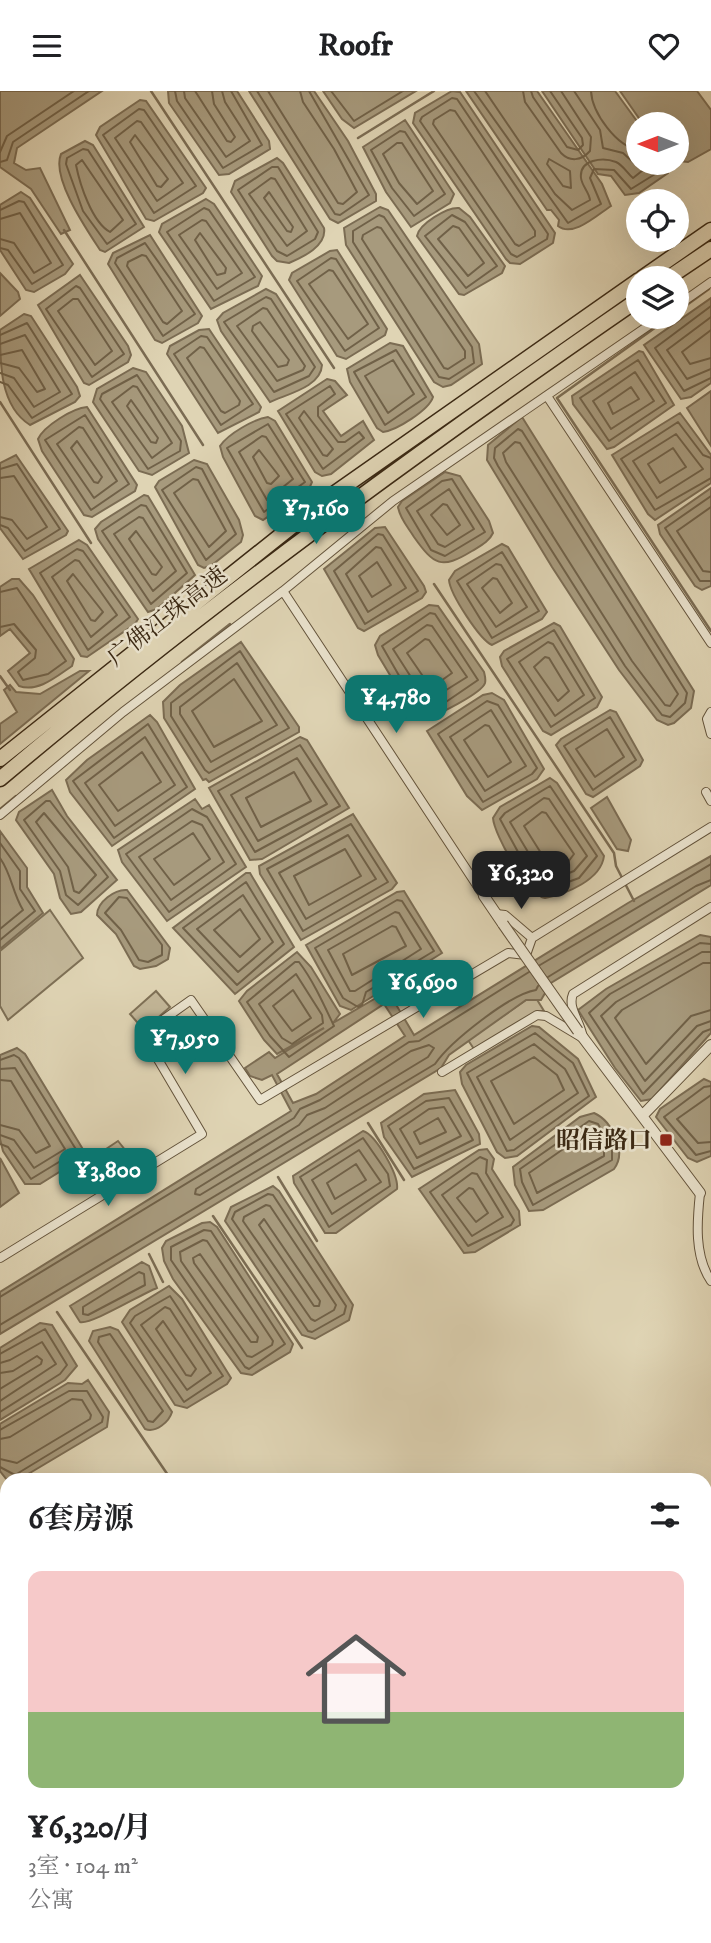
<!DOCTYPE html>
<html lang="zh">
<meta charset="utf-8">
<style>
:root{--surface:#fff;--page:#f2f2f2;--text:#202124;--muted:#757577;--accent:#0f766e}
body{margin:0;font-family:"IM FELL DW Pica","Noto Serif SC",serif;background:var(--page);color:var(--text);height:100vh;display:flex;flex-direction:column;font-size:26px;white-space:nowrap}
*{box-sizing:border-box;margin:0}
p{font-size:23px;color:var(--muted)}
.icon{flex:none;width:38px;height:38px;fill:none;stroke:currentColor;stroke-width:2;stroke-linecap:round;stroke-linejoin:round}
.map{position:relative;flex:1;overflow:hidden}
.details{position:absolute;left:0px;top:1382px;width:712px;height:471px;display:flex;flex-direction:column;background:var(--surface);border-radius:21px 21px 0 0;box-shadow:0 7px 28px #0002}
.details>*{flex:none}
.needle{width:46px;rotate:270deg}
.controls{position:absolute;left:626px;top:21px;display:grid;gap:14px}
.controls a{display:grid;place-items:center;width:63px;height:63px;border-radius:50%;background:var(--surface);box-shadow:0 7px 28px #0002;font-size:35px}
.price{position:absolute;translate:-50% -60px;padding:0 16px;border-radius:14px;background:var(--accent);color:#fff;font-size:23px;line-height:46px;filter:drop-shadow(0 2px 4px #0008)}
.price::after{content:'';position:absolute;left:50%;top:42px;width:21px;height:16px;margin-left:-10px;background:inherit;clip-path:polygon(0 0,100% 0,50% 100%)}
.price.on{background:#222;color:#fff}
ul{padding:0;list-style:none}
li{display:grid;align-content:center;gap:14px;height:371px;padding:0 28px}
li span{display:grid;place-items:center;height:217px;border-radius:14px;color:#555}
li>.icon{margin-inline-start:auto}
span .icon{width:126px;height:126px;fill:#fffc;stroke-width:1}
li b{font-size:30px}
h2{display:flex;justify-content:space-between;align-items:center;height:84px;padding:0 28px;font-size:30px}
header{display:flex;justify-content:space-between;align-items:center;height:91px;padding:0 28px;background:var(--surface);font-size:32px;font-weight:700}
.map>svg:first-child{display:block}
.green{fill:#c3b799;stroke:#7e7056;stroke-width:2}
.water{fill:#a79a7d;stroke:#7b6c53;stroke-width:2;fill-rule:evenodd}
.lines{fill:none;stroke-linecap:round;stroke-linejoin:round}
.shore{stroke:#706148;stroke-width:2}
.stream{stroke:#7b6c53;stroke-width:2.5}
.minor-casing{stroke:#63533b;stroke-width:10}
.tertiary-casing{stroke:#63533b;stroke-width:12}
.motorway-casing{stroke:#3a2813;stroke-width:17}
.minor{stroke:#eae3ce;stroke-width:8}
.tertiary{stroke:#eae3ce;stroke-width:10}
.motorway{stroke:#dfd4b4;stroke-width:14}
.tertiary-bridge-casing{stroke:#63533b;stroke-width:12;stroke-linecap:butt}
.tertiary-bridge{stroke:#eae3ce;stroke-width:10}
.poi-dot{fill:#8f2418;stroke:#eae3ce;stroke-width:2.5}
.labels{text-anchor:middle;stroke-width:5;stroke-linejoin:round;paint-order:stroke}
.street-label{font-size:24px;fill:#3a2813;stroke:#eae3ce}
.poi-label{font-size:24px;font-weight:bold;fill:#3a2813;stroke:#eae3ce;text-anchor:end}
</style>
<header><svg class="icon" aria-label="menu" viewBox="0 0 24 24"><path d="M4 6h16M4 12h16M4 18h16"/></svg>Roofr<svg class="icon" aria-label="heart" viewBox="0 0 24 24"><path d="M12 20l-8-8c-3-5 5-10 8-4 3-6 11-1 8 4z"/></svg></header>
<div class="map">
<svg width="711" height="1852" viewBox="0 0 711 1852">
<rect width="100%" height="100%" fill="#dfd4b4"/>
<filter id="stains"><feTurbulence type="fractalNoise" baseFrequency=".00286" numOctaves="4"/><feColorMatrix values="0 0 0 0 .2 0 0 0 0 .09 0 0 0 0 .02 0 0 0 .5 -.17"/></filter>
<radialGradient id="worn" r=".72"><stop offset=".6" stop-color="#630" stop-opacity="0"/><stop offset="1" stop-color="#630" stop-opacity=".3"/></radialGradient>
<path class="green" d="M50,819L83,867L8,929L0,915V860Z
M156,900L170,916L144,939L130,923Z
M536,907L544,920L536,921L474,958L468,949L526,909Z
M118,1050L130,1065L126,1068V1073L91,1090L82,1074Z"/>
<path class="water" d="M0,0H102L17,57L14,72L26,79L40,77L70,139L61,143L31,98L0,76Z
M168,0H237L269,50L270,58L229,83L219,84L169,12Z
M249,0H314L348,50L376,103V110L338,132L330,128Z
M323,0H416L354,37L342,28Z
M452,0L460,1L555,142L553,152L520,173L510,172L506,168L413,32L415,22Z
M466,0H537L602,93L611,115C597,124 573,147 558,135L559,129L551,119H547Z
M542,0H615L639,33V72H666L668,82L639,102L625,104L611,85L598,83Z
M620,0H697L711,19V58L688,71L679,70L677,33H643Z
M140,9L146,10L206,97L203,102L154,130L146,128L96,44L100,36Z
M405,29L454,103L450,112L411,136L386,101L363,56Z
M85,50L93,54L144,136L105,161L100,159C87,139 51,87 61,63Z
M277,67L283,72L324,137C327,155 303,166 289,172L277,170L272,165L231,101L235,90Z
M21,101L30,107L73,173L65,183L34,201L26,199L0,159V114Z
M206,108L214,113L262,185L258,195L211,218L159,141L162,133Z
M380,116L388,119L479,253L482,273L451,294L443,296L434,291L346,154L344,137Z
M459,117L470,126L505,175L502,182L464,204L459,203L417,145C419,133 447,116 459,117Z
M150,144L202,225L198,232L162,252L155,249L108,173L113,162Z
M337,159L387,238L385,244L346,268L337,265L289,189L292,182L330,160Z
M0,182L18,201L20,208L0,225Z
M80,184L128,255L131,264L128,271L89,294L84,292L38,214Z
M266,198L276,203L322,274C321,296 287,303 270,311L221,240L217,229L223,222Z
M711,207V292L691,306L681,308L644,254Z
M24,223L31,225L77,296L80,305L75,311L30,334C0,315 0,273 0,239Z
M209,238L261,316L259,321L218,342L167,263L170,255L199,239Z
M390,252L403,255L433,306C429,319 397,339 383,341L377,337L350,291L347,278Z
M639,260L643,261L674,314L614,356L607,358L573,313L572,305Z
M133,277L146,281L182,335L189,362L152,384L139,380L93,311L97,298Z
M327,288L335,290L347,304L323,320L341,345L363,330L374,349L331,383L322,385L315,381L278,320Z
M711,300V355L687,317Z
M87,316L137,394L135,400L92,426L84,424L42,360L38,348C44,335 73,317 87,316Z
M680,322L711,364V392L655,429L648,423L612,364Z
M268,326L275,330L312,391L309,398L263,429L255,425L223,366L220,355C228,343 254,328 268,326Z
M522,326L694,600L691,617L674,632L668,634L657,629L619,579L552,476L487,369L488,354Z
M16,364L68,440L66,444L23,468L0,437V372Z
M194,369L207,373L239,429L243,444L241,451L212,474L204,477L198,474L155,396L159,390Z
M445,381L460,385L489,430L493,442C489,451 480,455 472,460C441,479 434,474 414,446C408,436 400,428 398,416L402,410Z
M711,397V495L702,499L695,495L660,443L658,434Z
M144,404L148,405L195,484L157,518L148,521L98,448L95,438L101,431Z
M385,436L424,495L426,501L422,507L364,540L358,537L324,478L375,437Z
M79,449L87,454L138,528L135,533L87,566L81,565L29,478Z
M502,453L508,456L547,521L542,528L492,554C480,549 450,503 449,489L455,480Z
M12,488H19L33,504L74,568L72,575C57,585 38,602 19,595L8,580L30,562L10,538L0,545V496Z
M429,514L438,515L484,581C485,585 486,588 485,592C482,602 435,626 425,627L411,619L378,564L375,554L380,545Z
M554,532L560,535L602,606L597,616L551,644L543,640L502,575L500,566L504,560Z
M241,551L299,636V641L209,691L206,688L203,689L164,627L163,611L180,594Z
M80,580H89L0,653V633L17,621L4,599L10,594L16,601L40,603Z
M492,602L504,609L544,678L537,688L482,719L467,705L427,640L483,604Z
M610,619L616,621L643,669L640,675L593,706L586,703L556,654L561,648Z
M150,624L157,631L195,698L112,755L70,701L66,689L87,669Z
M300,646L307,649L349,717L262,768L250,769L209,697Z
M550,687L557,692L604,765C601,789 566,803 545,807C529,805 494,744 493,727L500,716Z
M52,699L67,725L117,789L81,821L71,823L60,807L54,783L16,729L19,721Z
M607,706L631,749L628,760L617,758L591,717Z
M195,708L202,718L209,714L246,776L167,830L122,771L118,759Z
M353,723L397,792L392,798L301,849L260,783L259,775Z
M0,740L27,777V796L43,822L0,858Z
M711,765V794L551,892L541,909H526L449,964L441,977L0,1243V1201L291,1020L272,984L262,989L250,985L245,977L269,961L275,967L324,937L277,963L264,949L239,910L247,900L297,861L311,876L340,923L333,932L388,900L414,944L628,812ZM384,913L405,945L316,1003L293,1012L277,983Z
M246,782H250L294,856L235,903L173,837Z
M127,799L170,857L168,868L156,875L140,878L134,875L116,843L97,824C97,811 115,798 127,799Z
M404,800L442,862L351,919L340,915L306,854L397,801Z
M700,844L711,846V942L652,1008L641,1010L615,977L578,919L606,898Z
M532,935L539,936L578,968L596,1006L517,1065L505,1067L497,1061L462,993L460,981L466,974Z
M17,957L25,963L84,1060L80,1068L40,1093H25L3,1060L0,1048V964Z
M704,988L711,991V1065L697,1071L688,1067L656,1026L660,1018Z
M455,999L479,1043L480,1053L412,1086L384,1046L381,1032L424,1003Z
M594,1022C613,1030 627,1061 614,1078L543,1119L529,1120L515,1094L513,1076L580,1026Z
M363,1040C376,1044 399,1084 397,1098L336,1142H325L294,1092L293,1085Z
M487,1058L494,1068L492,1078L519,1120L520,1134L475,1161L464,1162L419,1098L479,1059Z
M0,1067L19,1102L0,1116Z
M273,1095L279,1100L353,1214L349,1229L315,1248L302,1244L225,1130L231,1116Z
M202,1132L210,1131L217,1136L293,1253L290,1261L252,1284L241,1282L173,1188L164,1170L162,1157L166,1150Z
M142,1171L149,1175L157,1197C141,1203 91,1234 80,1231L70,1215Z
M169,1195L182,1208L231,1287L227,1293L187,1317L175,1314L122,1231L130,1219Z
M40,1232L52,1234L77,1275L65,1289L0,1329V1257Z
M110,1236L118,1239L172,1321C169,1331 156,1342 145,1338L89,1250L93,1240Z
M88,1289L109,1321L107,1336L18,1389H7L0,1380V1333L68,1292L82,1293Z
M7,1404V1480L0,1469V1405Z
M711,1478V1539H705V1481Z
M706,1599L711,1601V1668L705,1671Z
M711,1688V1751L705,1755V1691Z
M240,1846H317L316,1852H238Z
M324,1846H448L449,1852H322Z
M582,1846H665L668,1852H578Z"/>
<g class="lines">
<path class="shore" d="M175,0L177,10L223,77L262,54L231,0
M184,0L185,7L226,66L250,50L225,11L222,0
M195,0L227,50L231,51L235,46L214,13L212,0
M257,0L335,123L340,124L369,104L309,0
M268,0L338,112L343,113L357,101L334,58L303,11L300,0
M331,0L354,30L403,0
M474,0L568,132L601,113L590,87L594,78L614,79L631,98L660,80L661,72
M485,0L555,103L572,119L590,109C589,101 582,95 581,87C579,68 603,66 616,71C623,74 627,82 633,87L652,72
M523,0L525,11L561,62C570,71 581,70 590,60L591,46L561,0
M531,0L533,6L567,56L578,59L583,54L582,47L550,0
M574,0L600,39L603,57L623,62L634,72L639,71
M591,0C592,22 617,56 639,59
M452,7L457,8L548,143L547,148L517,166L511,163L420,30L422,26Z
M139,18L144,19L196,95L154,122L103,44Z
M450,19L455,20L535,140V145L519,155L515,153L433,33L434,29Z
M137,30L141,31L183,92L157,110L115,47Z
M400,40L405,41L445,103L414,125L392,97L371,59Z
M135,44L168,88L161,96L157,95L130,51Z
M397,52H402L433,100L417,113L399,92L383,63Z
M83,58L88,59L136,133L107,153L83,120L66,73L67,67Z
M0,61L7,45L74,0
M549,68L570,80L571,97L563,95L547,73Z
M82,69L123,129L110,141C92,131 80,94 76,74Z
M0,71L7,69L13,51L89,0
M272,76H278L318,141L315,148L287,165L277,160L238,99Z
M271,87L275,88L307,140L287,155L249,103Z
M269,101L293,136L291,141L287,140L264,107Z
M204,117L209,119L255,186L214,210L167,141Z
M0,119L19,110L24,111L63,174L32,193L8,159L0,157
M379,124L384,126L472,256L474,272L449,288L439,286L353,151V140Z
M452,124L465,131L497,175L466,197L425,145Z
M0,128L20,122L51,172L34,182L14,152L0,148
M202,129L206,130L242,182L217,198L179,144Z
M453,135L459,137L484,172L468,185L438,148Z
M377,136L381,137L465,260V267L448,278L444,277L362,148L363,144Z
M200,142L226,177L225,182L217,184L195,149Z
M145,152L195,223L163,245L115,172L117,167Z
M142,164L146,165L182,220L167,233L163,231L127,175L128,171Z
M331,167L336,168L379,237L345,260L297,190Z
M329,179L333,180L368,233L348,248L309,193Z
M76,195L80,197L124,263L92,286L46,218Z
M266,206L271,208L315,276L309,285L274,301L224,231Z
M73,208H78L112,260L95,274L58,220Z
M711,215L655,257L684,300L711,287
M263,217L267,218L305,275L303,279L277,290L237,235Z
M711,226L667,259L687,288L711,278
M260,231L289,269L287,274L278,276L252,240L253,235Z
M711,239L682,261L690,273L711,267
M0,244L27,232L72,303L32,327L8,294L0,291
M201,245L207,246L253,313L221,334L174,263Z
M0,253L25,244L60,301L34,316L14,287L0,282
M200,256L204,257L240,310L239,314L225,322L221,320L187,267Z
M396,259L426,306L385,334L354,281Z
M0,264L22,259L45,298L37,301L19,277L0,272
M393,269L414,303L388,322L365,285Z
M638,269L666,312L609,350L580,307Z
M635,281L654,310L611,338L593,310Z
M137,284L181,350L180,360L148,378L100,308L102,303Z
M133,295L137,296L172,352L152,367L112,311Z
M330,295L335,303L318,316V325L338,351H345L359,341L364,347L323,378L286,323Z
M631,296L639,308L613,323L608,312Z
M131,309L158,347L156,352L151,351L127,315Z
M304,320L333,358L327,365L323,364L299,327Z
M85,324L129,393L91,419L45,349Z
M268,333L305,391L264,421L227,357Z
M79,336L83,337L117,390L94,407L57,353Z
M518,338L522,340L687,602L685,612L670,626L662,624L625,575L498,375L494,367L495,357Z
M676,343L703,378L657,407L633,370Z
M262,345L266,346L293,388L267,409L239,361Z
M77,350L102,386L98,392L94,391L71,357Z
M515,351L520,352L678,603L670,615L665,614L632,570L506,371L503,362Z
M673,357L686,376L660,392L648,373Z
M259,359L279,385L271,393L267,392L253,366Z
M711,367L703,364L678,331L621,368L655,419L711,387
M196,376L202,378L236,443L206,469L162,399Z
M0,378L17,373L60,438L25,460L8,437L0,434
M0,387L14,385L47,436L27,448L12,429L0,426
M193,388L198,389L226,440L209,456L174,402Z
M452,388L485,441L445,465L431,459L406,417L442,390Z
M449,398L474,438L445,456L438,453L417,420Z
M711,405L665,437L700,490H711
M443,413L447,414L460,434L447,444L431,424Z
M141,414L146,415L187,482L151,513L102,440Z
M711,416L677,440L703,480L711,481
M139,426L143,427L176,480L153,500L114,443Z
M136,440L162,476L156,484L152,483L129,448Z
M378,443L383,444L418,500L365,533L334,480Z
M376,456L381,457L406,497L368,521L346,483Z
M77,458L83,460L130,526L88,559L40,482Z
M502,461L539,520L492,547L457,490Z
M75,469L79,470L117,524L91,546L52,486Z
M377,471L391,494L372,506L359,485Z
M496,473L501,474L527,516L496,536L467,493Z
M73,483L103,521L95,530L91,529L67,490Z
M493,487L497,488L512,512L500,522L482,497Z
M0,501L17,497L66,570L48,583L23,589L18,581L35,567L36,559L14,533L0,536
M430,522L435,523L478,589L440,615L426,620L416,614L382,555Z
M427,534L432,535L467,586L427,611L393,558Z
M554,539L595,607L551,636L507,568Z
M425,548L429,549L452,582L431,597L407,562Z
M548,551L553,553L584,604L555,625L519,571Z
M240,560L289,637L209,682L205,679L171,625V612Z
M545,566L549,567L569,600L558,610L534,576Z
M237,572L277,634L211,671L180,623V616Z
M234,588L262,630L214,656L192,620Z
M487,610L498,614L537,677L532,683L483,711L438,643Z
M491,619L526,675L485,700L450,646Z
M610,626L636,669L593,699L564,655Z
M148,633L187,696L114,747L73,690Z
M485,634L489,635L511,671L488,686L464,649Z
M607,638L624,666L595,686L576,658Z
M145,646L175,694L115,735L85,692Z
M300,654L340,715L255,761L218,700Z
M142,661L161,691L118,720L99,694Z
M297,667L327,713L258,750L231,704Z
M294,681L311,710L261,736L246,707Z
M550,695L597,765L579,787L544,800L536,794L500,728L505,722Z
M544,707L549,708L587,765L574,780L546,791L510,731Z
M46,710H50L108,786L78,814L66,804L60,780L24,729Z
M192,718L207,726L236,773L169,821L126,763Z
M542,721L546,722L574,763L568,771L551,778L524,735Z
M44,722L96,784L79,802L74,800L68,776L36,731Z
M192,730L202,734L224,771L171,809L139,766Z
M351,733L388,791L303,840L267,778Z
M193,742L210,768L174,794L154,768Z
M348,744L376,788L306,828L279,782Z
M0,752L20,780V798L35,820L0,849
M345,758L361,785L309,814L294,785Z
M0,767C12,784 12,801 23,819L0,838
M246,791L284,853L237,894L183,837Z
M243,804L273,851L238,881L197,838Z
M119,806L127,807L162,854V864L148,871L139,869L121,839L105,822Z
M397,809L402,810L434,860L366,901L362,914L358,916L343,907L315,857Z
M240,818L260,848L240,866L214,839Z
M395,821L399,822L421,858L355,900H350L328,859Z
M392,835L396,836L406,855L352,884L343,863Z
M711,853L700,852L610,903L589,922L643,1003L703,941L711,938
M711,861H702L616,911L601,925L645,990L697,935L711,930
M295,871H299C314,891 324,914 334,935L289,966L270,945L247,911Z
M711,872H703L622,919L615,927L646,973L691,925L711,919
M540,874L711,773
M296,883L322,924L323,932L292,953L282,947L259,913Z
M548,886L696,795L711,789
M293,899L311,927L292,940L273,915Z
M535,942L573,972L589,1005L514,1059L507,1060L467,982Z
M534,953L565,978L578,1002L510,1049L477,986Z
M429,954L434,957L428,966L200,1104L195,1103L196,1098L299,1034L307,1024L325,1017L411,960Z
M534,966L557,984L564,999L514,1033L491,990Z
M0,969L14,964L19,967L77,1060L31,1088L8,1056L0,1053
M0,978L15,977L65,1058L34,1077L14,1049L0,1044
M0,989L11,990L50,1055L36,1062L19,1039L0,1034
M711,995L704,996L664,1026L696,1064L711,1060
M711,1004L677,1028L698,1052L711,1051
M449,1007L473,1049L414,1078L388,1035L426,1010Z
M444,1016L461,1045L417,1067L400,1038L429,1018Z
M438,1027L446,1041L420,1053L414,1041Z
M589,1030L598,1033L612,1057V1069L533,1114L522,1091L520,1078Z
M589,1040L604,1059V1065L537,1102L529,1082Z
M363,1047L388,1083L390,1095L329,1136L300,1086Z
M359,1059L381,1091L332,1123L312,1089Z
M480,1066L487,1069L486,1082L514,1129L511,1134L468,1155L430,1101Z
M356,1073L366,1089L335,1108L327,1092Z
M472,1082L477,1083L503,1126L472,1145L442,1104Z
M469,1097L473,1098L488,1122L476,1131L457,1107Z
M268,1103L273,1104L346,1215L344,1223L312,1241L308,1240L232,1128L235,1121Z
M266,1114L270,1115L336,1214L334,1219L315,1230L311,1228L243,1130L244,1126Z
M264,1128L320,1210L319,1215H314L259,1134Z
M204,1139L211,1140L285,1253L249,1278L245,1276L171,1169V1156Z
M203,1149L207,1150L273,1250L272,1254L252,1266L247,1265L181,1170L180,1161Z
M200,1163L258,1246L257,1251H251L194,1172L193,1167Z
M139,1181L144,1183L145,1194L88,1224L83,1223V1216Z
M170,1205L223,1285L184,1311L130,1232L135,1225Z
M0,1206L294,1027L300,1018L320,1009L409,951L419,950L529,881
M165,1216L170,1218L211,1282L187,1299L141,1234Z
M163,1230L196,1278L191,1285L186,1284L156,1238Z
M0,1234L435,973C450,951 510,903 536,899L538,895
M110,1243L163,1320L153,1331L148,1330L98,1251L99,1246Z
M0,1263L45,1238L67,1274L60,1283L0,1321
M0,1272L10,1269L42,1251L56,1273L0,1310
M0,1282L13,1280L37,1265L42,1269L41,1273L0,1298
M0,1339L69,1300H87L103,1326L102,1331L15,1384L0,1376
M0,1348L10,1346L72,1308L82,1309L91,1324L90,1328L17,1372L0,1368"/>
<path class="stream" d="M151,0L334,277
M358,47L434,0
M64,139L203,354
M677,221L709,198
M670,226L557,307L711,540
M0,311L91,452
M434,493L614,762L616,775L634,810
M182,571L230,533
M0,585L10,599
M0,718L16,705
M368,1032L404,1089
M278,1086L317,1150
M213,1125L302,1257
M149,1163L163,1191
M57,1221L172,1390
M705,1570L711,1579
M705,1680L711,1677"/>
<defs>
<path id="minor" d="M677,215L711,191
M547,305L711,552
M283,500L484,805
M711,621L707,628L711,643
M706,701L711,710
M0,724L123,621L283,500L393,410L661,226
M496,823L505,824L532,847
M583,947C581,931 567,917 573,903L711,816
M442,981L537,924L546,925L581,946
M700,1102C697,1130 694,1165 711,1190
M0,1167L202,1043L143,943L191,909L260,1009L508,862L526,864L532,847L711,736
M705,1790L711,1788"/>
<path id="tertiary" d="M484,805L503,833
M578,940L700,1102
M642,1025L711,954"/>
<path id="motorway" d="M642,187L711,139
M668,187L711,158
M0,668L325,409L639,189
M0,688C204,516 420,359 639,208"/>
</defs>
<use href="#minor" class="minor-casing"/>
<use href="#tertiary" class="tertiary-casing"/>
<use href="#motorway" class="motorway-casing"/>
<use href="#minor" class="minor"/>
<use href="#tertiary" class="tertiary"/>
<use href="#motorway" class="motorway"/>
<defs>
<path id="tertiary-bridge" d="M503,833L578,940"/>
</defs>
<use href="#tertiary-bridge" class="tertiary-bridge-casing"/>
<use href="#tertiary-bridge" class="tertiary-bridge"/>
</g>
<rect class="poi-dot" x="659" y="1042" width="14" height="14" rx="3.5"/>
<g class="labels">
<g class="street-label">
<text transform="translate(167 525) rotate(-38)" y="8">广佛江珠高速</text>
</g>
<g class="poi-label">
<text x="652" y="1057">昭信路口</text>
</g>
</g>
<rect width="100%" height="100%" filter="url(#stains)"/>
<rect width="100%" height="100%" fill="url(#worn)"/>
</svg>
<div class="controls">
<a><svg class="needle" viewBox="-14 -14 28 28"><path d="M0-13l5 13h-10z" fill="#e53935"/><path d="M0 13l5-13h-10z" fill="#757577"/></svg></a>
<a><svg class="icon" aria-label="locate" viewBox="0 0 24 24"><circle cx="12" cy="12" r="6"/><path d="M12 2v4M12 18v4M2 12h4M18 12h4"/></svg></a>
<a><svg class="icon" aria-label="layers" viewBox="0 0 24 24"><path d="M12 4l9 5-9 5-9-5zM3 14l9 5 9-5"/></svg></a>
</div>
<b class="price" style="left:316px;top:455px">¥7,160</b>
<b class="price" style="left:396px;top:644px">¥4,780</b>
<b class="price on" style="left:521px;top:820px">¥6,320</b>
<b class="price" style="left:423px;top:929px">¥6,690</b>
<b class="price" style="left:185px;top:985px">¥7,950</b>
<b class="price" style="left:108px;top:1117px">¥3,800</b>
<section class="details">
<h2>6套房源<svg class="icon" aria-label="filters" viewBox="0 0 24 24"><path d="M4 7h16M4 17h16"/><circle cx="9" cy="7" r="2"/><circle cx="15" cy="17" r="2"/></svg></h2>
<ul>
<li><span style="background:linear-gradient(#f6c9c9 65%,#8fb573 0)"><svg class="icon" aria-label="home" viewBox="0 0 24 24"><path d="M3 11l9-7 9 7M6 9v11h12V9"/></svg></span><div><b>¥6,320/月</b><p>3室 · 104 m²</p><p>公寓</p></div></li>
</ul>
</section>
</div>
